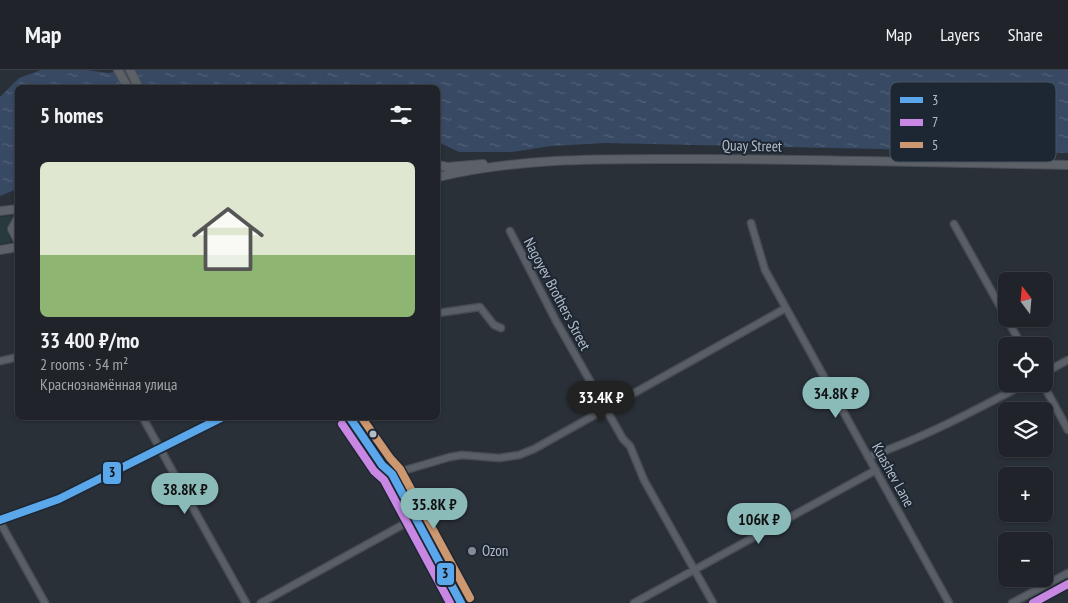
<!DOCTYPE html>
<meta charset="utf-8">
<style>
:root{--surface:#20242a;--page:#2d3036;--text:#f1f3f6;--muted:#a2a4a8;--line:#3d4147;--accent:#8bbbb9}
body{margin:0;font-family:"PT Sans Narrow",sans-serif;background:var(--page);color:var(--text);height:100vh;display:flex;flex-direction:column;font-size:19px;white-space:nowrap}
*{box-sizing:border-box;margin:0}
p{font-size:16px;color:var(--muted)}
.icon{flex:none;width:28px;height:28px;fill:none;stroke:currentColor;stroke-width:2;stroke-linecap:round;stroke-linejoin:round}
.map{position:relative;flex:1;overflow:hidden}
.sheet{position:absolute;left:15px;top:15px;width:425px;height:335px;display:flex;flex-direction:column;background:var(--surface);border-radius:8px;box-shadow:0 1px 4px #0004,0 0 0 1px var(--line)}
.sheet>*{flex:none}
.needle{width:32px;rotate:344deg}
.tools{position:absolute;left:998px;top:202px;display:grid;gap:10px}
.tools a{display:grid;place-items:center;width:55px;height:55px;border-radius:8px;background:var(--surface);box-shadow:0 1px 4px #0004,0 0 0 1px var(--line);font-size:25px}
.price{position:absolute;translate:-50% -42px;padding:0 11px;border-radius:18px;background:var(--accent);color:#111;font-size:16px;line-height:32px;filter:drop-shadow(0 1px 2px #0008)}
.price::after{content:'';position:absolute;left:50%;top:30px;width:15px;height:11px;margin-left:-8px;background:inherit;clip-path:polygon(0 0,100% 0,50% 100%)}
.price.active{background:#222;color:#fff}
ul{padding:0;list-style:none}
li{display:grid;align-content:center;gap:10px;height:265px;padding:0 25px}
li+li{border-top:1px solid var(--line)}
li span{display:grid;place-items:center;height:155px;border-radius:8px;color:#555}
li>.icon{margin-inline-start:auto}
span .icon{width:90px;height:90px;fill:#fffc;stroke-width:1}
li b{font-size:21px}
h2{display:flex;justify-content:space-between;align-items:center;height:60px;padding:0 25px;font-size:21px}
header{display:flex;align-items:center;gap:30px;box-sizing:border-box;height:70px;padding:0 25px;background:var(--surface);border-bottom:1px solid var(--line)}
header strong{font-size:24px}
nav{display:flex;gap:28px;margin-inline-start:auto;font-size:18px}
.map>svg:first-child{display:block}
.green{fill:#273a3e}
.water{fill:url(#water-ripples)}
.lines{fill:none;stroke-linecap:round;stroke-linejoin:round}
.minor-casing{stroke:#484c53;stroke-width:9}
.major-casing{stroke:#484c55;stroke-width:10}
.minor{stroke:#5a5e66;stroke-width:6}
.major{stroke:#5c6168;stroke-width:8}
.bus-1-casing{stroke:#1d2633;stroke-width:11}
.bus-2-casing{stroke:#1d2633;stroke-width:11}
.bus-3-casing{stroke:#1d2633;stroke-width:11}
.bus-1{stroke:#5aa8eb;stroke-width:8}
.bus-2{stroke:#c787e3;stroke-width:8}
.bus-3{stroke:#cd976f;stroke-width:8}
.bus-dot{fill:#b4bcc9;stroke:#1d2633;stroke-width:2}
.poi-dot{fill:#848b96;stroke:#1d2633;stroke-width:2}
.labels{text-anchor:middle;stroke-width:4;stroke-linejoin:round;paint-order:stroke}
.street-label{font-size:15px;fill:#b4bcc9;stroke:#1d2633}
.poi-label{font-size:15px;fill:#b4bcc9;stroke:#1d2633;text-anchor:start}
.key{fill:#1d2633;stroke:#4a5360;stroke-width:1}
.key-label{font-size:14px;fill:#b4bcc9}
.line-badge{stroke:#1d2633;stroke-width:2}
.pale-badge-label{font-size:14px;text-anchor:middle;font-weight:bold;fill:#111}
</style>
<header>
<strong>Map</strong>
<nav><a>Map</a><a>Layers</a><a>Share</a></nav>
</header>
<div class="map">
<svg width="1068" height="533" viewBox="0 0 1068 533">
<defs>
<pattern id="water-ripples" width="26" height="14" patternUnits="userSpaceOnUse" patternTransform="scale(1.25)"><rect width="26" height="14" fill="#384963"/><path d="M2 4q2-2 4 0t4 0M15 11q2-2 4 0t4 0" fill="none" stroke="#526178"/></pattern>
</defs>
<rect width="100%" height="100%" fill="#2a3038"/>
<path class="green" d="M12,146L7,159L11,172L0,174V147Z"/>
<path class="water" d="M41,0H87L108,3L127,0H1068V83L605,73L551,76L512,82H459L438,72V18H18L17,119L0,126V27L19,8Z"/>
<g class="lines">
<defs>
<path id="minor" d="M751,153L765,200L949,533
M954,154L1006,247
M510,161L556,251L623,369L630,376L644,410L713,533
M438,243L480,237L494,255L501,258
M1007,249L1022,276
M0,291L18,287
M1044,303L1068,290
M1043,314L1068,360
M143,348L246,533
M868,387C923,368 974,341 1025,314
M392,404L450,387L462,385L499,388L519,385L534,379L786,238
M0,450L59,429L221,348
M0,452L45,533
M261,533L415,448
M634,533L876,400
M1012,533L1068,503"/>
<path id="major" d="M118,0L128,18
M130,0L139,18
M438,95L447,97L483,94
M438,107C521,87 608,89 693,89C818,89 943,93 1068,95
M0,141L18,139
M18,148L12,159L18,171
M0,180L18,177
M350,348L382,395L392,404L461,533
M360,348L388,391L389,400"/>
</defs>
<use href="#minor" class="minor-casing"/>
<use href="#major" class="major-casing"/>
<use href="#minor" class="minor"/>
<use href="#major" class="major"/>
<defs>
<path id="bus-1" d="M350,348L382,395L392,404L461,533
M0,450L59,429L221,348"/>
<path id="bus-2" d="M342,354L374,401L384,410L450,533
M1033,533L1068,514"/>
<path id="bus-3" d="M362,348L390,388L400,399L470,528"/>
</defs>
<use href="#bus-1" class="bus-1-casing"/>
<use href="#bus-2" class="bus-2-casing"/>
<use href="#bus-3" class="bus-3-casing"/>
<use href="#bus-1" class="bus-1"/>
<use href="#bus-2" class="bus-2"/>
<use href="#bus-3" class="bus-3"/>
</g>
<circle class="bus-dot" cx="373" cy="364" r="4.5"/>
<circle class="poi-dot" cx="472" cy="481" r="5"/>
<g class="labels">
<g class="street-label">
<text transform="translate(752 76) rotate(1)" y="5">Quay Street</text>
<text transform="translate(557 224) rotate(62)" y="5">Nagoyev Brothers Street</text>
<text transform="translate(893 405) rotate(61)" y="5">Kuashev Lane</text>
</g>
<g class="poi-label">
<text x="482" y="486">Ozon</text>
</g>
</g>
<rect x="890" y="12" width="166" height="80" rx="8" class="key"/>
<rect x="900" y="27" width="23" height="6" fill="#5aa8eb"/>
<rect x="900" y="49" width="23" height="7" fill="#c787e3"/>
<rect x="900" y="72" width="23" height="6" fill="#cd976f"/>
<g class="key-label">
<text x="932" y="35">3</text>
<text x="932" y="57">7</text>
<text x="932" y="80">5</text>
</g>
<g class="line-badge">
<rect x="102" y="391" width="20" height="24" rx="5" fill="#5aa8eb"/>
<rect x="436" y="492" width="19" height="24" rx="5" fill="#5aa8eb"/>
</g>
<g class="pale-badge-label">
<text x="112" y="407">3</text>
<text x="445" y="508">3</text>
</g>
</svg>
<div class="tools">
<a><svg class="needle" viewBox="-14 -14 28 28"><path d="M0-13l5 13h-10z" fill="#e53935"/><path d="M0 13l5-13h-10z" fill="#a2a4a8"/></svg></a>
<a><svg class="icon" aria-label="locate" viewBox="0 0 24 24"><circle cx="12" cy="12" r="6"/><path d="M12 2v4M12 18v4M2 12h4M18 12h4"/></svg></a>
<a><svg class="icon" aria-label="layers" viewBox="0 0 24 24"><path d="M12 4l9 5-9 5-9-5zM3 14l9 5 9-5"/></svg></a>
<a>+</a>
<a>−</a>
</div>
<b class="price" style="left:836px;top:349px">34.8K ₽</b>
<b class="price active" style="left:601px;top:353px">33.4K ₽</b>
<b class="price" style="left:185px;top:445px">38.8K ₽</b>
<b class="price" style="left:434px;top:460px">35.8K ₽</b>
<b class="price" style="left:759px;top:475px">106K ₽</b>
<section class="sheet">
<h2>5 homes<svg class="icon" aria-label="filters" viewBox="0 0 24 24"><path d="M4 7h16M4 17h16"/><circle cx="9" cy="7" r="2"/><circle cx="15" cy="17" r="2"/></svg></h2>
<ul>
<li><span style="background:linear-gradient(#dfe7d0 60%,#8fb573 0)"><svg class="icon" aria-label="home" viewBox="0 0 24 24"><path d="M3 11l9-7 9 7M6 9v11h12V9"/></svg></span><div><b>33 400 ₽/mo</b><p>2 rooms · 54 m²</p><p>Краснознамённая улица</p></div></li>
</ul>
</section>
</div>
